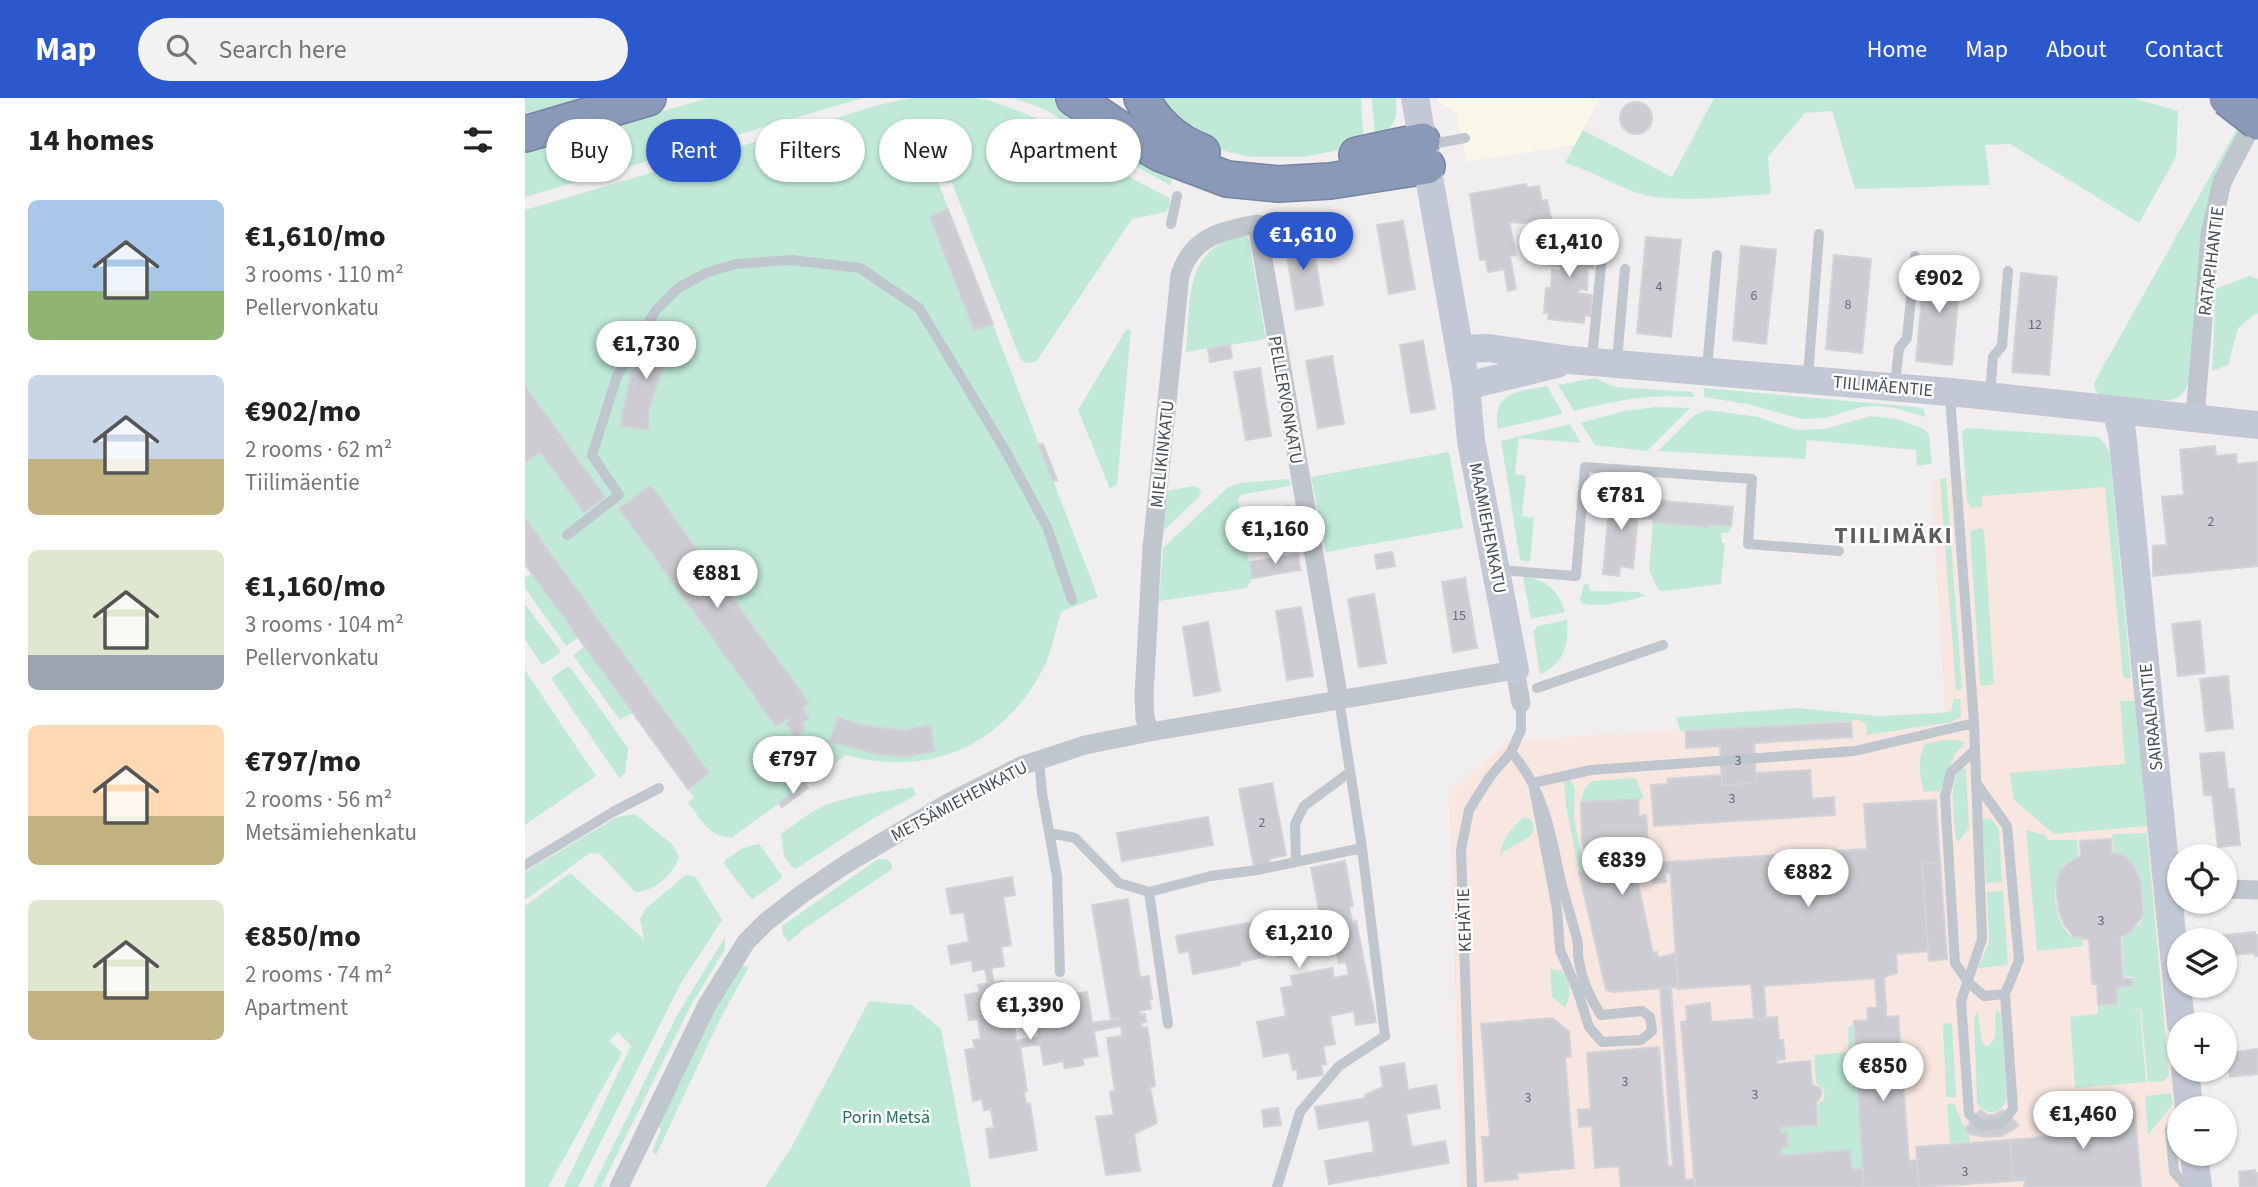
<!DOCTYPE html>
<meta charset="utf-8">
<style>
:root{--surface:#fff;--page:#f2f2f2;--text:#222;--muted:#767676;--accent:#2b58cc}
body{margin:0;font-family:"Source Sans 3",sans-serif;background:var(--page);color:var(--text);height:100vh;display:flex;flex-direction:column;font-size:26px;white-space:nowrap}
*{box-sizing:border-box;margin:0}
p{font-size:23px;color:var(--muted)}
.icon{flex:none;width:38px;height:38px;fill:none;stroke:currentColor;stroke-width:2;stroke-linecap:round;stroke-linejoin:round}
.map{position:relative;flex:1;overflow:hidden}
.panel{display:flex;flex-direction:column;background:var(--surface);width:525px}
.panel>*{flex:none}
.top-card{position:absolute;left:21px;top:21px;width:665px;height:63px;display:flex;gap:14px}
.fabs{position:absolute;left:1642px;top:746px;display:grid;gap:14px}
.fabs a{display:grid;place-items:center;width:70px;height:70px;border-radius:50%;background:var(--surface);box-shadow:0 2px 5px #0004;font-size:35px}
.price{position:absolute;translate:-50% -60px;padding:0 16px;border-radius:24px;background:#fff;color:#222;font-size:23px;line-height:46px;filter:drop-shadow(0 2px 4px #0008)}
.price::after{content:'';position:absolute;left:50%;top:42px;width:21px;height:16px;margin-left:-10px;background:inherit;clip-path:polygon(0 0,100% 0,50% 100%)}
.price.on{background:var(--accent);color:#fff}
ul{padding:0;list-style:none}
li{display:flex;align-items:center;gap:21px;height:175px;padding:0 28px}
li span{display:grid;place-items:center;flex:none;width:196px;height:140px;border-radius:10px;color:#555}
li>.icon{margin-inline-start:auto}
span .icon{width:84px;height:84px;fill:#fffc;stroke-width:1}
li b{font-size:30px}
h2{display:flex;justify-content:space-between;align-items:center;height:84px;padding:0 28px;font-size:30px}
.tag{padding:0 24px;border-radius:32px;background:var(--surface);box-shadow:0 2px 5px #0004;font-size:24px;line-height:63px}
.tag.on{background:var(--accent);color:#fff}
header{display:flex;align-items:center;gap:42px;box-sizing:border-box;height:98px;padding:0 35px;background:var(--accent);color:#fff}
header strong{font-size:33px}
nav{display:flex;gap:38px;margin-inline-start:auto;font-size:24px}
.search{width:490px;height:63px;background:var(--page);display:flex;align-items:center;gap:18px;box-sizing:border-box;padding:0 24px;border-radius:38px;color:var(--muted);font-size:26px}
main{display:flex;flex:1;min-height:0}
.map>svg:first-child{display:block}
.commercial{fill:#faf7e8}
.medical{fill:#f8e6e0}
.green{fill:#c0ead7}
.building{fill:#ccccd2;stroke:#d2d3d8;stroke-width:2}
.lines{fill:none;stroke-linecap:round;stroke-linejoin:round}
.highway-casing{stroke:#7584a3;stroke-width:38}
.lane{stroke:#c0c6ce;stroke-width:10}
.street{stroke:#c0c6ce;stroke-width:19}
.secondary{stroke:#c2c8d5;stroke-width:28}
.highway{stroke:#8a99b8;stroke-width:35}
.highway-bridge-casing{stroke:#7584a3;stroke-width:38;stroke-linecap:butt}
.highway-bridge{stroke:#8a99b8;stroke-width:35}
.labels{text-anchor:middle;stroke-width:5;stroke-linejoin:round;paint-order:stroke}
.number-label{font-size:14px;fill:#696e77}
.street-label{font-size:18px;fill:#484e59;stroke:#fff}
.park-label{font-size:18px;fill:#207356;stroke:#fff}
.district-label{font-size:24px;font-weight:bold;letter-spacing:2px;fill:#5b5d62;stroke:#fff}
</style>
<header>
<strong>Map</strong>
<div class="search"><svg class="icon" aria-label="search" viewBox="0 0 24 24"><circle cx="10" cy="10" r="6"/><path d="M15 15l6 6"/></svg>Search here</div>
<nav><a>Home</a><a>Map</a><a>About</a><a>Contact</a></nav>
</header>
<main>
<section class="panel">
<h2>14 homes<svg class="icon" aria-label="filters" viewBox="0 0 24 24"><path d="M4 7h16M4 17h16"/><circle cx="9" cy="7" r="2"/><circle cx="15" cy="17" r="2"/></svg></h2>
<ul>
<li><span style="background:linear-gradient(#a9c7e8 65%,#8fb573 0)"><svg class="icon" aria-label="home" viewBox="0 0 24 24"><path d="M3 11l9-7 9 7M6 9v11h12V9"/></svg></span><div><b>€1,610/mo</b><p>3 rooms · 110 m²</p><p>Pellervonkatu</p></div></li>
<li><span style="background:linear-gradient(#c9d6e8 60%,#c2b280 0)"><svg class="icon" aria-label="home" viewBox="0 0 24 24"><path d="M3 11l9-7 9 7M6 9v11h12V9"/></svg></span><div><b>€902/mo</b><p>2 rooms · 62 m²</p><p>Tiilimäentie</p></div></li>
<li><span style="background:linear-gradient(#dfe7d0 75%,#9aa5b1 0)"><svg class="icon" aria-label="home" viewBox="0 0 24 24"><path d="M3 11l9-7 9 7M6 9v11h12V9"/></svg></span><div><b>€1,160/mo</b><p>3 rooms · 104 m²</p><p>Pellervonkatu</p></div></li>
<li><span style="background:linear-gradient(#ffd9b3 65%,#c2b280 0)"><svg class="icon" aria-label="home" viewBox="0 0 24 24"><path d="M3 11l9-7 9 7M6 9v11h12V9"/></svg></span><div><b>€797/mo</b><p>2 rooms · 56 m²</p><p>Metsämiehenkatu</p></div></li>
<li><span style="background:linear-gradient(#dfe7d0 65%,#c2b280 0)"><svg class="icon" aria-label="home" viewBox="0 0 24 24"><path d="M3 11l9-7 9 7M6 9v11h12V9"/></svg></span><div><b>€850/mo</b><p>2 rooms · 74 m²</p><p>Apartment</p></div></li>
</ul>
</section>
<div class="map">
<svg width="1733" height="1089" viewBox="0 0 1733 1089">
<rect width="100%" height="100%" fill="#f0eeee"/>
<path class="commercial" d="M913,0H1075L1050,47L941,64L931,14L913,4Z"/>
<path class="medical" d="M1585,371L1654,1031V1055H1656L1660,1089H936L924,696L981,643L1420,614L1406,383Z"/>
<path class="green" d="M0,0H78L0,24Z
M183,0H338L0,99V53Z
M389,0H447L467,3L511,20L601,77L644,100L645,107L641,114L607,121L511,264L500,265L495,260L427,85L413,84L573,499L536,514C531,530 528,549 521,565C482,645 407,681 321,657L206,740C182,737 177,723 163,704L169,700L107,615L95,622L48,557L59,549L53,540L41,548L0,490V480L7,475L0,468V112L361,5Z
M489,0H531L648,76L645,87L597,61L521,12Z
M626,0H836L839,47L779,59H727L685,50Z
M847,0H871C873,21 868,32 850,43Z
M1189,0H1608L1653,13L1651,59L1614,125L1485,46L1460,47L1465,87L1330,91L1307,13L1280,15L1243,59L1246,96C1208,98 1151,106 1116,96C1089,88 1067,72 1040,65L1058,32L1147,79Z
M1714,27L1717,29L1691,80L1666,279C1663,286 1661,293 1655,298C1641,309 1592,298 1573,296L1569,288L1570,283Z
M716,137L721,138L724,143L741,241L661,254C666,202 657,154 716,137Z
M1724,178L1733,181V216H1730L1713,230L1703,267L1687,273L1691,191Z
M606,231L592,387L585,391L553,312L601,232Z
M1070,280L1090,289L1167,294L1169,299C1124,296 1093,302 1049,313L1033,287Z
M1022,288L1038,316L973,331C966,294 994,293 1022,288Z
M1179,290L1390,309L1398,311L1401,319L1370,310L1351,308L1336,309L1301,320L1277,321L1222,306L1179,299Z
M1131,309L1165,310L1122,353L1070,347L1056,325L1099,313Z
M1182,312L1233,319L1271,332L1300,331L1346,318L1372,321L1399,331L1404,337L1407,366L1392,368L1391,352L1282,342L1280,361L1133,353L1168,318Z
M1045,326L1056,345L994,340L990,376L1001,378L997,418L1009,420L1005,464L995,462L976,343Z
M1442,330L1574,339L1581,347L1585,357L1606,580L1602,581L1598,578L1580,389L1457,398V409L1447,410L1442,403L1437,333Z
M924,354L938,430L801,454L786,379Z
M1421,380L1437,591L1431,592L1415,381Z
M764,381L766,386L763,388L716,397L713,402L727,480L722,490L634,503L638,450L702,390L715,385Z
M667,388L673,389L676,394L674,399L638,433L642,393Z
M1128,424L1182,429L1183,426L1206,428L1205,434L1196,435L1197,445H1200L1196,486L1139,493L1133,491L1124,472Z
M1456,430L1459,432L1469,586L1457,588L1455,586L1445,433Z
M998,479C1021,481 1034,493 1040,514L1006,521Z
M1059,486H1063L1065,493L1113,494L1121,498C1101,502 1077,511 1056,505L1055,502Z
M0,506L36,554L17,567L0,541Z
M1042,522C1044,546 1039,567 1015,576L1008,533L1013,528Z
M42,569L46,570L103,650L100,675L94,680L26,580Z
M0,572L71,678L0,727Z
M1429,601H1435L1436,618L1427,624L1342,637L1341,626L1334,622L1155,633L1151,619L1273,610L1354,618L1416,615L1426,613Z
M1595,603H1611L1622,728L1529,736L1489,702L1485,675L1600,666Z
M1418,642H1435L1440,645L1430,656L1415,693L1399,694C1394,676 1392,662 1400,646Z
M1441,670L1444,730L1434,743L1431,741C1430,720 1422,690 1435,671Z
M1042,679L1050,689L1049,721L1060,772L1054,773L1041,708L1039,681Z
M1111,680L1119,701L1056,704L1059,691L1067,683Z
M388,689L391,697L349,720L272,770H268L259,758L256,736C266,729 277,720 287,714C317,697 355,694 388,689Z
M110,716L148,747L154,759C148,776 129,794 110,794L75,756L65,755L0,802V774L92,719Z
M999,719L1006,721L1009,732L1004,739L975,756C978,740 986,730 999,719Z
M1457,720L1466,721L1474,731L1477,784L1461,785Z
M1501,732L1520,737L1523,742H1552L1553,758C1546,762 1540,764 1536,771C1525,787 1530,827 1547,839C1549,840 1555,841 1557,841L1558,848L1512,853Z
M1622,735L1644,977L1639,983L1623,984L1616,911L1604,912H1615L1621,984L1550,990L1545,919L1573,916V908L1593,907L1592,891L1608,889V879H1599L1597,840L1615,826L1619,817L1616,780L1609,765L1589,754L1587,736Z
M234,746L257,778L256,781L227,802L199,766L200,762L218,750Z
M353,761H362L367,766V771L280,830L264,844L258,837L257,828Z
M45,775L119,841L115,821L121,810L161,777L170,778L197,822L156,885L53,1089H39L106,948L93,934L84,943L97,955L23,1089H0V808Z
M1478,793L1483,867L1453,870L1464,845L1462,794Z
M200,839V851L164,911L76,1089H68L152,917Z
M217,868L224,869L194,923L131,1057L127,1054L136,1031L132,1025L187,916Z
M1025,871L1037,873C1046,885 1047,896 1040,910L1027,899Z
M344,903L387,907L416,931L446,1089H240L266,1050Z
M1471,913H1474L1476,917L1482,1002C1475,1016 1461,1019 1452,1005L1449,918L1453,914L1457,945L1463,948C1476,939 1468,926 1471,913Z
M1427,925L1431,999H1421L1418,926Z
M1328,926L1338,1071L1326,1072L1324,1052L1256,1057V1050L1264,1049L1263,1035H1255L1254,1028L1294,1025L1292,1006L1298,1003C1301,994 1299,990 1291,985L1289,957L1324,954L1323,930Z
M1646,995L1648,1006L1623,1037L1620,998Z
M1430,1006C1432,1020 1444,1031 1445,1044L1425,1045L1422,1007Z"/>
<path class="building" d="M1095 20a16 16 0 1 1 32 0a16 16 0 1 1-32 0Z
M1001,86L1002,90L1014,88L1017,103L1022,102L1026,120L998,125L984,124L991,157L985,158L991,191L983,193L979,171L963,174L961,162H955L945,96Z
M423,111L468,226L449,232L405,119Z
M878,123L890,191L864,196L852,127Z
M786,136L798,207L771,212L759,141Z
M1030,138L1065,141V148L1070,149L1068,170H1063L1062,192L1054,191L1053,195L1067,197L1065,218L1060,217L1059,225L1023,221L1024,215H1019L1021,190H1026L1027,172L1036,173V168L1023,167L1024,145H1029Z
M1121,139L1156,142L1146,239L1112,235Z
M1216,148L1251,152L1241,246L1208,242Z
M1309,157L1346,161L1337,255L1301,251Z
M1400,167L1436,170L1427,267L1391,263Z
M1496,175L1532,179L1524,277L1487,274Z
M130,233L152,248L138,270L131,289L124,311L123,332L95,328L105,281L114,256Z
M898,243L910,311L886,315L875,247Z
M705,247L707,260L685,264L683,251Z
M807,258L819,326L793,330L781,263Z
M735,270L746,338L721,342L709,274Z
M0,288L80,399L59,414L15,354L0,365Z
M518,346L532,382L528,383L514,347Z
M1690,348L1691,358L1711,356L1712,366L1733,364V468L1628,478V448L1642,447L1637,399L1659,397L1655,352Z
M126,388L284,605L277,610L284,620L276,625L280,631L270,639L261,626L265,623L263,620L251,628L94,410Z
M1093,392L1115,394L1108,470L1095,468L1094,478L1078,476L1085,398L1092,399Z
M1114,401L1208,409L1206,428L1183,426L1182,429L1128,424L1129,421L1113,420Z
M764,408L769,437L721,445L716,416Z
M0,420L184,675L163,691L0,466Z
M867,454L870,468L852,471L850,457Z
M773,456L775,472L727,480L725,464Z
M940,480L952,550L928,554L917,484Z
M849,496L861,565L834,569L823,501Z
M776,509L788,578L762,582L751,513Z
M1675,523L1680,575L1653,578L1647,526Z
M683,524L695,593L669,598L658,529Z
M1703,578L1708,630L1681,633L1675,581Z
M313,619L335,627L358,630L381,632L405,627L410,653L383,658L356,657L305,644Z
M1326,624L1327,639L1229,645L1231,685L1197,687L1195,648L1161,650V633Z
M1699,654L1703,691H1709L1715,747L1693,749L1687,697H1679L1675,656Z
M1285,672L1287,701L1309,699L1310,717L1129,728L1126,687L1143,686L1142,681L1196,677L1197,687L1231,685V675Z
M747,685L761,757L744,761L745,766L729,769L714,691Z
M280,686L283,690L257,709L254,705Z
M1113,701L1114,719L1121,717L1123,744L1117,745V768L1129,763V766L1145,764V774L1140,775L1141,784L1128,785V775L1112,781L1128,855L1132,854L1133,860L1151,855L1153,889L1087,894L1081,892L1054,774L1064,771L1057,742L1056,704Z
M1411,702L1415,765L1397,766L1403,853L1371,856L1372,875L1359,879L1361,909H1352L1350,880L1239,888L1241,920H1229L1226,886L1153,891L1145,764L1342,751L1339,706Z
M683,719L688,747L597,763L592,735Z
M1586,741L1587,755L1599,758L1608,766L1615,780L1618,817L1606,834L1595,839L1598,881H1607V888L1591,890L1592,906L1573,907L1572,886H1567L1564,841L1549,839L1539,826L1534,814L1531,786L1535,773L1543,765L1556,758L1555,743Z
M820,763L828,808L824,809L827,824L831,823L851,924L831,927L829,913L805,918L810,946L798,948L801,966L796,967L798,977L773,981L772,971L768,972L764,954L739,959L732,924L761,918L756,890L768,888L766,878L807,870L809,880L824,877L821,864L814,865L811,849L754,859L751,847L737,849L739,859L715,864V867L668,876L664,853L654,855L651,838L755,819L756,824L795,817L786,770Z
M1415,765L1422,861L1404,863L1397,766Z
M487,779L490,797L478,799L486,847L476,849L479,868L466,870L469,885L463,886L460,871L448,873L447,862L426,866L423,848L444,844L439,814L426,816L421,791Z
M603,801L615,879L624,878L627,901L624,902L626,911L614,913L615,917L620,916L621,924L616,925L617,930L622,929L624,940L630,988L625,989L632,1025L609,1036L615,1073L581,1077L571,1019L589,1017L585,994L590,993L582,940L597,938L596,928L569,933L573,958L557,960L559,967L540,970L538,963L519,967L511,922L543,917L539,898L562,894L567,925L595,921L594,919L586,920L567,807Z
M1730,834V837H1733V858H1730L1729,855L1699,858V842H1689L1688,838Z
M478,883L479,890L485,889L491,943L494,942L502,993H499L501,1006L505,1005L512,1052L465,1060L461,1031L469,1030L466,1011L459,1012L457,1001L448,1003L440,952L450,950L448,942L456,941L453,921L444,922L440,897L455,894L453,887Z
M1135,890H1146L1160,1082L1170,1081V1089H1096L1094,1068L1070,1070L1067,1028L1054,1029L1053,1012L1066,1011L1062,955L1134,949L1143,1068H1148Z
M1185,905L1186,924L1252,919L1254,942H1258L1260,961L1252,962V966L1285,963L1287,987L1294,989L1297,994L1294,1002L1291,1003L1292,1027L1255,1029L1256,1035L1262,1034L1263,1049L1256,1050V1058L1325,1052L1327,1072L1338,1071L1339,1089H1170L1156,924L1162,923L1161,908Z
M1361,909V919L1373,918L1384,1063L1392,1062L1394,1089H1339L1329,923L1343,922L1342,910Z
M1027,920L1044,933L1046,959H1040L1049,1070L992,1075L993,1081L960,1084L957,1039H965L956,926Z
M514,939L515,946L495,949L494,942Z
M1733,951V976L1705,979L1702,955Z
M879,965L883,992L911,987L915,1010L881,1016L887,1049L920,1043L924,1065L804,1086L800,1063L849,1054L844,1022L794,1031L790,1009L841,1000L840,997L858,989L855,969Z
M1609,1004L1616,1089H1499L1500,1082L1488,1083L1485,1042L1542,1037L1540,1010Z
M753,1010L756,1027L739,1029L737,1012Z
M1455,1012L1463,1017H1469L1477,1012L1494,1027L1488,1032L1476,1038L1461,1039L1445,1036L1440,1031Z
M1485,1042L1488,1083L1394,1089L1391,1049Z
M1730,1072V1075H1733V1089H1715L1714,1074Z"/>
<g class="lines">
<defs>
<path id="highway" d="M549,0L606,39L636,56L702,81L753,86L805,83L902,68
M617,0C629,25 651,44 677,54
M0,36L123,0
M832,57L897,43"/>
</defs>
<use href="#highway" class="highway-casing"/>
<path class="lane" d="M902,47L940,40
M646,126L652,98
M1067,260L1078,148
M1092,262L1100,171
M1182,270L1192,157
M1283,278L1294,136
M1370,286L1374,250L1382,240L1390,158
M1425,298L1449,625L1457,841L1436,903L1444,1016L1456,1028L1475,1026L1488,1011L1480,896L1494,862L1482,728L1451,685
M1465,298L1468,259L1477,248L1483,173
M42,437L94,397L67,357L92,278L131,212L153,190L181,175L210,166L267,162L335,170L394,210L480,352L522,429L547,502
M975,472L1051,478L1060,369L1227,381L1223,446L1314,453
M1012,590L1138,547
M1450,652L1426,674L1420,698L1430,865L1443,884L1459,898L1480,896
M986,654C1019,691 1026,737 1036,784C1041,803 1047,822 1052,841C1054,848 1052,856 1054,863C1057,884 1065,900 1076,917L1117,913L1125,919L1127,933L1116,942L1077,944L1064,929L1053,894L1035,852L1032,811L1008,685
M514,662L517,695L532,778L535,874
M1008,685L1066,672L1330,653L1449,625
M525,735L550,740L594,785L624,794L686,778L732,772L837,750
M771,763L770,726L779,708L825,674
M0,767L88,714L134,690
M624,794L643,926
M1654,1021L1645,1031L1649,1074L1662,1089
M752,1089L775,1014L814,968L860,938L837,750L814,602
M947,1089L936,752L944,712L964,680L986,654L996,632V605"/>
<path class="street" d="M1670,319L1685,137L1697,84L1733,16
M625,634L620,621L619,598L627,450L655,177C667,138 697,133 732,126L814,602
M1699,791L1733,792
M94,1089L182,907L221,844L241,824L277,796L321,766L423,705L496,668L560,647L625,634L990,572L996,605"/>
<path class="secondary" d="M890,0L941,288L946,343L990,572
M934,251L964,250L1045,262L1425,294L1733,327
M941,288L1032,266
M1591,312L1597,334L1656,926
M1660,971L1664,1010
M1669,1055L1673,1089"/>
<use href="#highway" class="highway"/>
<defs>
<path id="highway-bridge" d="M1702,0L1733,24"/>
</defs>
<use href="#highway-bridge" class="highway-bridge-casing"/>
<use href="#highway-bridge" class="highway-bridge"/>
</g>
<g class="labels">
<g class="number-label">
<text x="1134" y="193">4</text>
<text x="1229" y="202">6</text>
<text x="1323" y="211">8</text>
<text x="1510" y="231">12</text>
<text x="1686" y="428">2</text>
<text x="934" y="522">15</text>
<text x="1213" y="667">3</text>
<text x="1207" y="705">3</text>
<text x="737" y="729">2</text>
<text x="1576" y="827">3</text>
<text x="1100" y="988">3</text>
<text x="1230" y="1001">3</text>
<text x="1003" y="1004">3</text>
<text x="1440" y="1078">3</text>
</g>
<g class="street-label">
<text transform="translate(1686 163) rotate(-83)" y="6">RATAPIHANTIE</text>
<text transform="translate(1358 288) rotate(5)" y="6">TIILIMÄENTIE</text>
<text transform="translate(761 302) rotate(80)" y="6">PELLERVONKATU</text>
<text transform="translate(637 356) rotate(-84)" y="6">MIELIKINKATU</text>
<text transform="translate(963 430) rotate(79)" y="6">MAAMIEHENKATU</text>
<text transform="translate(1626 619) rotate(-96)" y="6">SAIRAALANTIE</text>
<text transform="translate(434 703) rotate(-28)" y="6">METSÄMIEHENKATU</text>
<text transform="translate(939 822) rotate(-92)" y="6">KEHÄTIE</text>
</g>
<g class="park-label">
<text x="361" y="1025">Porin Metsä</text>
</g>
<g class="district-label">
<text x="1369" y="445">TIILIMÄKI</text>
</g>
</g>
</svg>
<div class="fabs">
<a><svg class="icon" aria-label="locate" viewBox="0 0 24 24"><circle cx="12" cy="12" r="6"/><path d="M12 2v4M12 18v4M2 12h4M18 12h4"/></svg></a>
<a><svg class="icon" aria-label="layers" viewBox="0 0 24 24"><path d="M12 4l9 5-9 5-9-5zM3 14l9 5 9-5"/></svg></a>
<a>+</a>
<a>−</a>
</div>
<b class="price on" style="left:778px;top:174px">€1,610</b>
<b class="price" style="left:1044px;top:181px">€1,410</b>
<b class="price" style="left:1414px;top:217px">€902</b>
<b class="price" style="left:121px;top:283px">€1,730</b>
<b class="price" style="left:1096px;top:434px">€781</b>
<b class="price" style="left:750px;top:468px">€1,160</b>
<b class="price" style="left:192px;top:512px">€881</b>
<b class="price" style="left:268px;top:698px">€797</b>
<b class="price" style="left:1097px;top:799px">€839</b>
<b class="price" style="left:1283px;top:811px">€882</b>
<b class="price" style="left:774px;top:872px">€1,210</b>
<b class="price" style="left:505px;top:944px">€1,390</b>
<b class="price" style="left:1358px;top:1005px">€850</b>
<b class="price" style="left:1558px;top:1053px">€1,460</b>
<div class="top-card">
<a class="tag">Buy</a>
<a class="tag on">Rent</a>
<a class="tag">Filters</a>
<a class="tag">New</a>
<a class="tag">Apartment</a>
</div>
</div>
</main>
